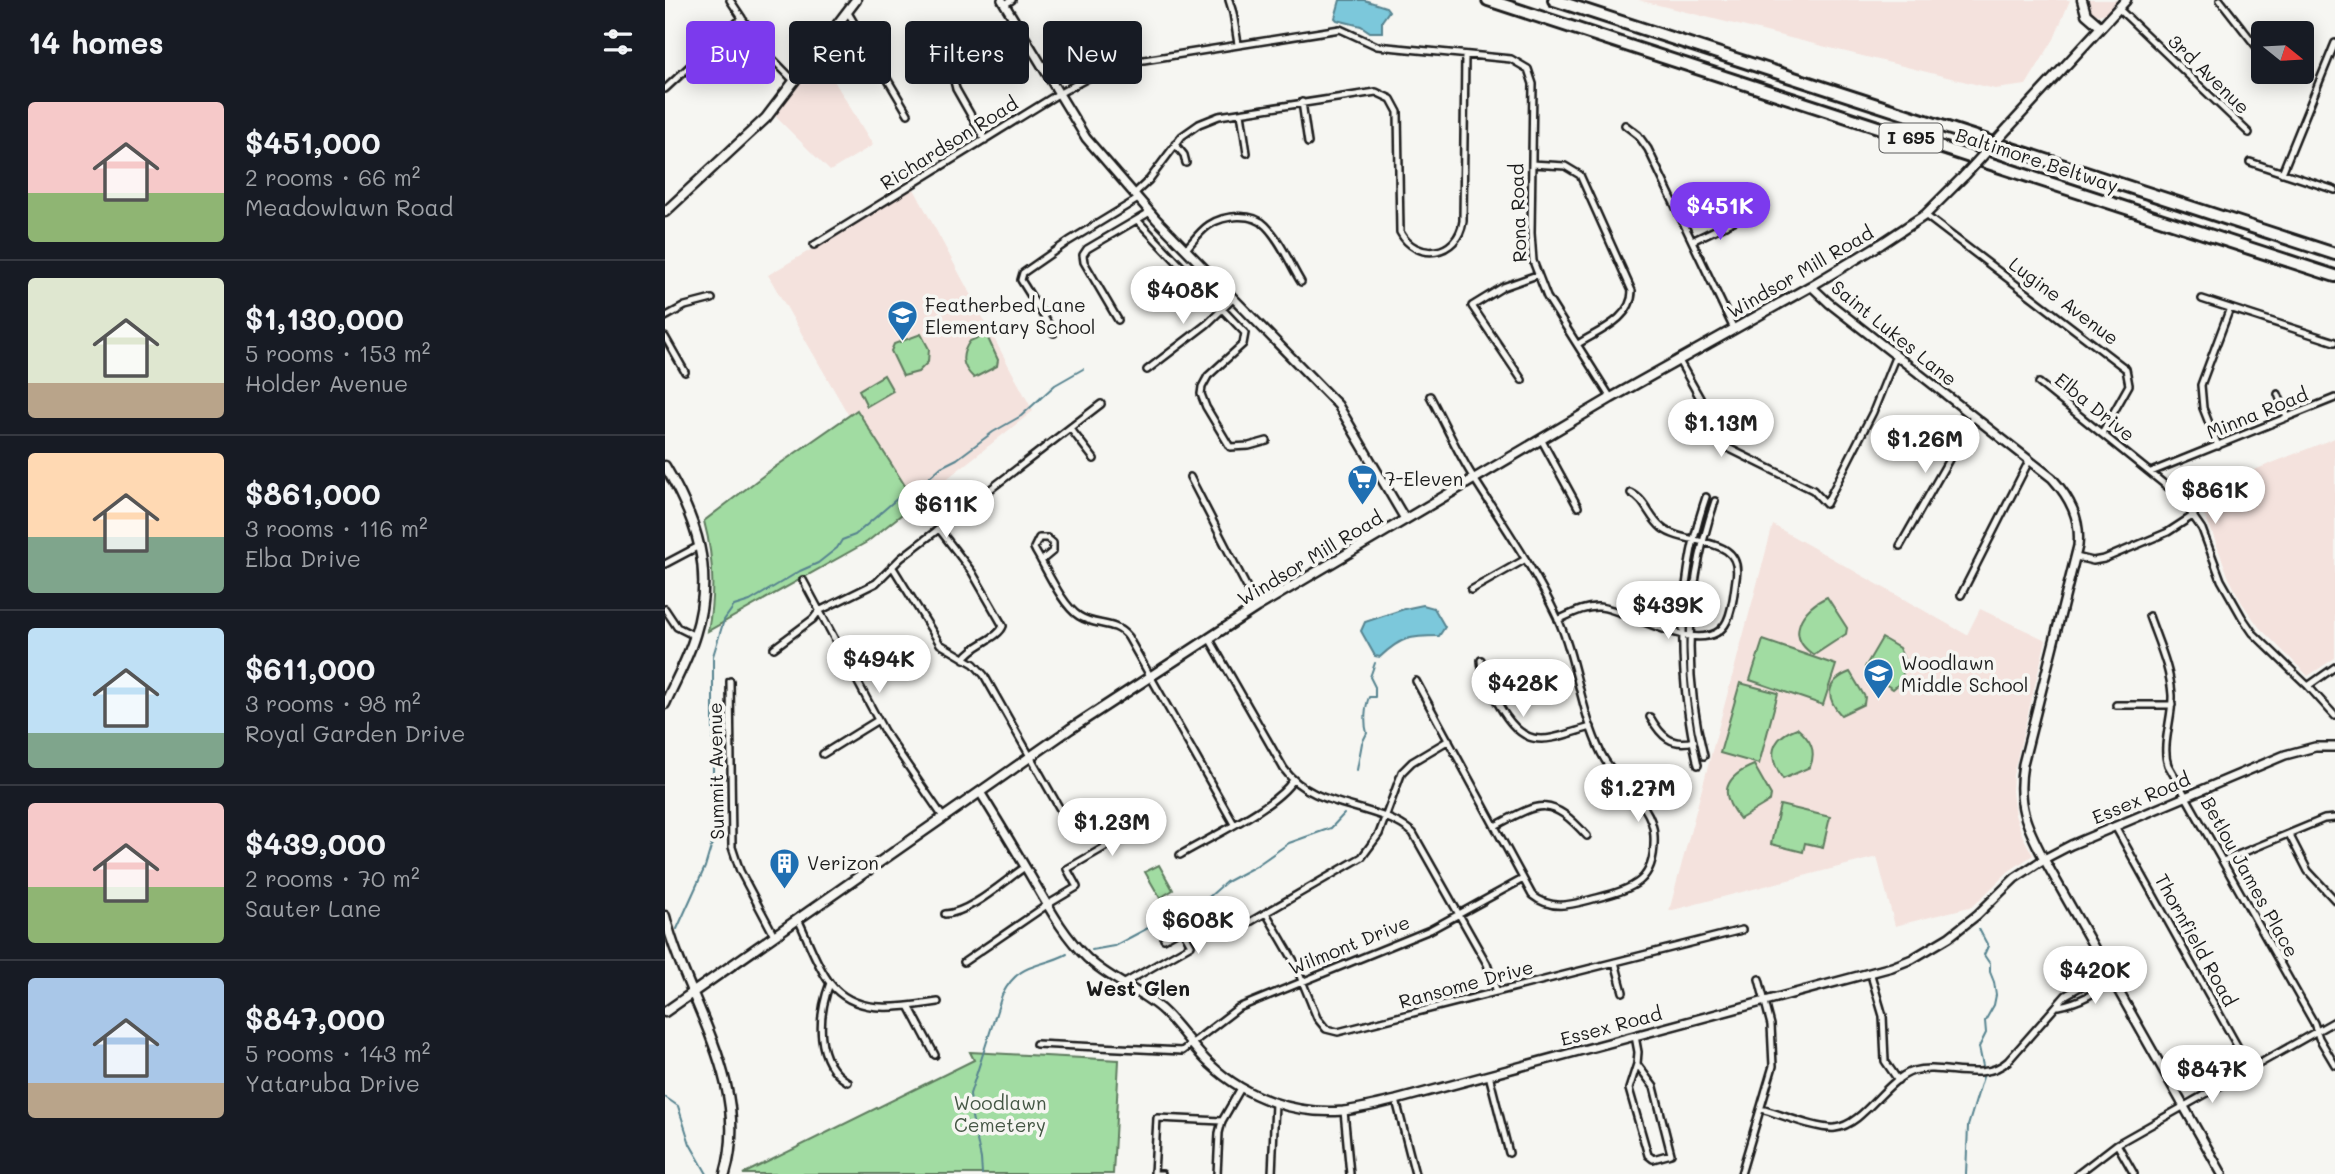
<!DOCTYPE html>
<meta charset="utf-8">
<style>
:root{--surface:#171b24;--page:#242831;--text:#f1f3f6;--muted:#9ea1a6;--line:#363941;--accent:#7c3aed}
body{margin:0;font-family:Mali,sans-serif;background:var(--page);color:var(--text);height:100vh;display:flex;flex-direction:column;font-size:26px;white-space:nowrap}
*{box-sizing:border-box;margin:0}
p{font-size:23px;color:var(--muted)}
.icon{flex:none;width:38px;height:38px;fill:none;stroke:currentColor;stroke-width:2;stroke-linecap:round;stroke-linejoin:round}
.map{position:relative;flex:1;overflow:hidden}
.panel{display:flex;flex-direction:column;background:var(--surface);width:665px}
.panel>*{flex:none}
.hud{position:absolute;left:21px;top:21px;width:665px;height:63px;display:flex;gap:14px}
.needle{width:46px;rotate:108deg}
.fabs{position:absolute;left:1586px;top:21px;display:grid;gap:14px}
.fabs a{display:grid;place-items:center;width:63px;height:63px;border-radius:7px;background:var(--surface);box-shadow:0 4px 18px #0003;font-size:35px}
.price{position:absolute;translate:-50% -60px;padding:0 16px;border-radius:24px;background:#fff;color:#222;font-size:23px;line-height:46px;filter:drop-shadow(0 2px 4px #0008)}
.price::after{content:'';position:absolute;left:50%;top:42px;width:21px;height:16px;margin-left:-10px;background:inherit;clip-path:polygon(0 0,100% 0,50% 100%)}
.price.on{background:var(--accent);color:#fff}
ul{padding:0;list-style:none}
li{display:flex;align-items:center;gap:21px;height:175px;padding:0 28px}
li+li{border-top:2px solid var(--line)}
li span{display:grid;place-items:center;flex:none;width:196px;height:140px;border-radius:7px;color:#555}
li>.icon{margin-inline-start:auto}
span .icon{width:84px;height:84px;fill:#fffc;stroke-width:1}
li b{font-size:30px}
h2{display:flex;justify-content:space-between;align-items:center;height:84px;padding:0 28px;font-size:30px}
.tag{padding:0 24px;border-radius:7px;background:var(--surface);box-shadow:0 4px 18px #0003;font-size:24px;line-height:63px}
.tag.on{background:var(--accent);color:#fff}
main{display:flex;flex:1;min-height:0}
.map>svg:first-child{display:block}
.built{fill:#f4e2dd}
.green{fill:#a1dca2;stroke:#5e7c5f;stroke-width:2}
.water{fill:#7cc8db;stroke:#56838f;stroke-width:2}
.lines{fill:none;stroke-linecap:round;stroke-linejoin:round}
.stream{stroke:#56838f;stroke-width:2}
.minor-casing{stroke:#1c1c1c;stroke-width:10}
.tertiary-casing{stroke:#1c1c1c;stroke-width:12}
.secondary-casing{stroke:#1c1c1c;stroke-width:13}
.motorway-casing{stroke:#1c1c1c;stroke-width:16}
.minor{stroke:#f6f6f2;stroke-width:5}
.tertiary{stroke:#f6f6f2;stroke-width:7}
.secondary{stroke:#f6f6f2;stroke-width:8}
.motorway{stroke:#f6f6f2;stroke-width:10}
.secondary-bridge-casing{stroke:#1c1c1c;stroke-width:13;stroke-linecap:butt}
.secondary-bridge{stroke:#f6f6f2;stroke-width:8}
.labels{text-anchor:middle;stroke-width:7;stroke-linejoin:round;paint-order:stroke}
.shield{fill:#f6f6f2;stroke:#5d5d5c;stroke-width:2}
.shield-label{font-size:18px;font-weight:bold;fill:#1c1c1c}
.street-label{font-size:19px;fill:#1c1c1c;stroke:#f6f6f2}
.poi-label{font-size:19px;fill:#1c1c1c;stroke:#f6f6f2;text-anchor:start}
.park-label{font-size:19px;fill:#445644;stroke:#f6f6f2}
.neighbourhood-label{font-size:21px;font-weight:bold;fill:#1c1c1c;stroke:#f6f6f2}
</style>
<main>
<section class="panel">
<h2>14 homes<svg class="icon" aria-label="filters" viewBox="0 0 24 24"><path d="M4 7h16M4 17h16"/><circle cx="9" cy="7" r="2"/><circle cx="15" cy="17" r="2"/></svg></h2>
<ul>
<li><span style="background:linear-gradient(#f6c9c9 65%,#8fb573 0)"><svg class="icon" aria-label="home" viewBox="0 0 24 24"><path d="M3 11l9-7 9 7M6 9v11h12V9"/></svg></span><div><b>$451,000</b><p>2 rooms · 66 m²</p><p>Meadowlawn Road</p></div></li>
<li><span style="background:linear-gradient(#dfe7d0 75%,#b9a48a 0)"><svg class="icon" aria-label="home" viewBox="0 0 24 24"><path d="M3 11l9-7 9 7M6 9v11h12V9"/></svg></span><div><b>$1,130,000</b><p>5 rooms · 153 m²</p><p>Holder Avenue</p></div></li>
<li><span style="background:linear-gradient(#ffd9b3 60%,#7fa58c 0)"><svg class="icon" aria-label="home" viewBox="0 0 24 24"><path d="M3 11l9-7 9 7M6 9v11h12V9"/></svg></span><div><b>$861,000</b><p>3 rooms · 116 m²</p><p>Elba Drive</p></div></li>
<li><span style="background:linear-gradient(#bfe0f5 75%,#7fa58c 0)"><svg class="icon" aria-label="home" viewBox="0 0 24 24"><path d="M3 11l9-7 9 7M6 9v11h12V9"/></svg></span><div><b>$611,000</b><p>3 rooms · 98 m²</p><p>Royal Garden Drive</p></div></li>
<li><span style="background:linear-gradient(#f6c9c9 60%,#8fb573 0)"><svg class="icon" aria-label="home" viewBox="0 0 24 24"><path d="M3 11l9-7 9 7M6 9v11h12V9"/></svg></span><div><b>$439,000</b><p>2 rooms · 70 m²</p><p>Sauter Lane</p></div></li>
<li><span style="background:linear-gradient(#a9c7e8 75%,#b9a48a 0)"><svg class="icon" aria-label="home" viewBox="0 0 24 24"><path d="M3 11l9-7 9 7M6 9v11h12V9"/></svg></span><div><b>$847,000</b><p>5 rooms · 143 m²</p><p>Yataruba Drive</p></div></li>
</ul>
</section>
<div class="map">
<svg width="1670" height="1174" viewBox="0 0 1670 1174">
<rect width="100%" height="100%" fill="#f6f6f2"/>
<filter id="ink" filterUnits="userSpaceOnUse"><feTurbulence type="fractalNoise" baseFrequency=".0143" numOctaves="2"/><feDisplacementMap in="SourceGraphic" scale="14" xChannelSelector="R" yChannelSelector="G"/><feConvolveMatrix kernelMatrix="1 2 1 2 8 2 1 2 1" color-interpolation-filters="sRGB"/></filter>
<g filter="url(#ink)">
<path class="built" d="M973,0H1405L1389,39L1361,85L1330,89Z
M1424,0H1455L1444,12L1433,15L1425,10L1422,6Z
M154,56L208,145L165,171L110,116Z
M249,189L368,411L251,503L193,411L184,416L103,275Z
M1670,438V658L1643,676L1594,627L1577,603L1564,578L1545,527L1533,503L1526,495Z
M1108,525L1302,635L1315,609L1381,640L1348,775L1347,791L1350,815L1358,837L1368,855L1344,871L1308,906L1230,926L1212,857L1004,911Z"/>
<path class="green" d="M256,334L264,349L263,362L253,372L238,376L226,351L229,344Z
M321,334L333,360L332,366L309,378C296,366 295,355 305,341Z
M219,375L228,391L202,406L194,390Z
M192,410L251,503L202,542L43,631C50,593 49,558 39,521L103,472Z
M1162,597L1182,628L1181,634L1149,655C1119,636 1137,608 1162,597Z
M1217,638L1234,648L1241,664L1235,683L1228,689L1202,673L1200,667Z
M1098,640L1171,665L1158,705L1085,680Z
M1185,672L1200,697L1199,704L1176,715C1159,696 1162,681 1185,672Z
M1075,683L1113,693L1094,764L1055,753Z
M1132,728C1145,739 1152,750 1145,767L1118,779C1102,757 1105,738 1132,728Z
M1089,765L1106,795L1105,801L1075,819C1053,794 1059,777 1089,765Z
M1115,805L1165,817L1158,847L1140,843L1138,852L1106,844Z
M494,865L508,890L495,898L480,872Z
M305,1052L454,1060L448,1174H78L309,1060Z"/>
<path class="water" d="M675,0H699L721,7L724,11L717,21V32H705L696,26L672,20L670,18Z
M758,605L769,608L780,627L774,636C745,636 736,637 715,657L710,656L696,631L700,622L739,609Z"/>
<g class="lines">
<path class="stream" d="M692,770L697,743L702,733C699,723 700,707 704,697H710V687L705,677L710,663
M12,929L40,867L48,840V656L59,620L69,606L85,601L135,571L153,563L172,548L177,540L190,535L234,497L258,483L276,467L292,459L328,432L356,416L390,385L418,369
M1314,929L1323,946L1319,955L1325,964V972L1329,982L1331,995L1329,1005L1320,1021L1321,1033L1314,1047L1318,1066
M427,950L449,946L519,909L536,904L561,882L591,866L624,843L666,828L679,814
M0,1097L13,1106L25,1144L42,1174
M317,1174L316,1159L307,1117L305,1094L337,995C354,961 376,968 402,954
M1301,1174L1303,1126L1318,1077"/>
<defs>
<path id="minor" d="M65,0L97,48L130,82
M564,0L568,13L573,44
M1555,0L1598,55
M340,4L347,0
M1453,8L1584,133
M182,11L243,114
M0,89L77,18
M637,102L643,143
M576,113L582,153
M960,125L973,135L983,149L1068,327
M320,140L291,89L289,81L292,76L359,36
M510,144L519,155L521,163
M1585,162L1670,190
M867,164L900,166L915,175L967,291C967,319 933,331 913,344
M1617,173L1670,43
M469,194L484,180L517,136L534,124L554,116L711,92L726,99L733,112L735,232C751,262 793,257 798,221L800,55
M1260,215L1461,369L1464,385L1437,433
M473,221L580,333L578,344L543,376L537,387L536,394L541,407L565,447L584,446L602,441
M1027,241L1073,219
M149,245L393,94L447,65L675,29L712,46L846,59L863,69L868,84L866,233L868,261L882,297L946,398
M521,249C528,241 535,231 544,225C559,215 588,212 601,226C616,241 625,264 636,282
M1537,299L1670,342
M0,317L20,306L47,299
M453,320L419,262L418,255L422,249L485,212
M389,333L356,280L358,273L404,241L473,199
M0,337L20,372
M1013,359L1063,448L1148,490L1161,504L1208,412L1231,355
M482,370L542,324L569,298
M857,380L807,306L838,287L872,275
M1374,383L1514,496L1537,529L1556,580L1577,617L1588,633L1643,686L1670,716
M1613,394L1622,417
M405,428L429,459
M876,439L913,507
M1553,446L1538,408L1536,385L1565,308
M1486,472L1670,398
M525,477L592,607
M274,529L307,572L338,626C333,639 308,644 299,659
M1235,546L1308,417
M1411,557L1428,561L1439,559L1503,532L1529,515
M376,561L388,551V543L382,538H374L369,548L371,552C382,570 397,605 414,616C431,627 450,620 463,637L569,824
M0,564L34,546
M227,566L275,644L309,664L319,675L404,825L430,821L442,834L440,847L402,869L412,887L382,905L299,962
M138,580L219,731L278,817
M806,590L859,560
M1296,595L1364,461
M0,609L12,627L30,636
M1484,616C1493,642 1505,667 1507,695C1508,716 1496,746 1503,765L1649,1023L1654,1038L1670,1065
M893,620C906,614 920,606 934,607C962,608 1042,663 1062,621C1068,609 1069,592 1071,579C1079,534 1021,547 997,528C984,518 981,500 966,493
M544,638L619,769C648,810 712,802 748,833L822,964L832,992
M109,648L148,619L154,611L211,583L236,558L436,404
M816,660C817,678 825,690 834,705C861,753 881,740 926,727
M65,681L67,847L75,871L109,935
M751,681L867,895C888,912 908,904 932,898C969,888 991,882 989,836C988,801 950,783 936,753C915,710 912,660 892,617C870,570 838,524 810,480C793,454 780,424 765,396
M1643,686L1670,667
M1451,705H1507
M985,717C996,736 1006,747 1029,741
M158,754L213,720
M1039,756C1017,671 1022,584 1050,501
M1033,765C1012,675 1011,585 1041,497
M830,826C875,802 885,795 922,836
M1450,826L1585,1069
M1624,834L1643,871L1670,900
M515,855C545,837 610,808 628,780
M1558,861L1659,819L1670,818
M601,913L629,961L652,1018L661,1029L673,1032L1077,930
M280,914C305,913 339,881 360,867
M133,919C143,939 151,965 165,983C191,1017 237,1007 273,1002
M566,933L697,857L714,834L737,772L747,762L784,740
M950,962L958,992
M1206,975L1218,1016L1220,1061L1233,1080
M165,983C153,1015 149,1062 183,1082
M458,984L526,945L517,929L499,939
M244,1006L270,1055
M970,1036L973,1052L972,1064L989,1087L1006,1154L988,1159L983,1155L964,1089L972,1064
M371,1044L517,1051L573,1008L765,930L858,879
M824,1075L844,1153
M731,1100L750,1174
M1096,1109C1115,1114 1153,1130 1170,1128C1199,1125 1220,1080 1248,1071C1278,1063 1318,1084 1343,1061L1401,995L1436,975L1446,976C1438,992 1411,1003 1394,1006
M679,1111L685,1174
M1452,1144L1469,1174
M497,1174H489L492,1118L557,1121
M552,1174L554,1133L557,1121L576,1088
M607,1174L610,1103
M1076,1174L1108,1066L1106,1025L1094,979
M1413,1174L1452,1144L1670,1021"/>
<path id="tertiary" d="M337,0L421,138L491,219L673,405L740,519
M1146,286L1164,303L1387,478C1405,498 1416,519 1413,546L1358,764C1351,804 1361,825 1379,859L1557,1174
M315,792C331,818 347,844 362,870C380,900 396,933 422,958C444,979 473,989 496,1009C515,1026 527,1048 546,1065C581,1098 631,1115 678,1111C696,1109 714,1104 731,1100L1227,967L1247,959L1284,937L1312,915L1350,878L1379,859L1406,845L1620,755L1650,747H1670"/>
<path id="secondary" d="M1417,0L1421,14L1436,27
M1343,128L1461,0
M0,212L101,118L191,0
M0,466C32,520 50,572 30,635C23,659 10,681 0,704
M0,916C21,1001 87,1083 60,1174
M0,1012L405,729L592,607L946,398L1146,286L1216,244L1260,215L1300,175"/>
<path id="motorway" d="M823,0L1670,276
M889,0L1670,254"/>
</defs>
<use href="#minor" class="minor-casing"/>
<use href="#tertiary" class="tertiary-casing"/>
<use href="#secondary" class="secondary-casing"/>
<use href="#motorway" class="motorway-casing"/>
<use href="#minor" class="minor"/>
<use href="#tertiary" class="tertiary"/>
<use href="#secondary" class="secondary"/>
<use href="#motorway" class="motorway"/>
<defs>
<path id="secondary-bridge" d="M1300,175L1343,128"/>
</defs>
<use href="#secondary-bridge" class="secondary-bridge-casing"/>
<use href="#secondary-bridge" class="secondary-bridge"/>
</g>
</g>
<defs>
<symbol id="school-pin" viewBox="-11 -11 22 30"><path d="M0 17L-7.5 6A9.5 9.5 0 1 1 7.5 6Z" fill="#1f6fb2" stroke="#f6f6f2"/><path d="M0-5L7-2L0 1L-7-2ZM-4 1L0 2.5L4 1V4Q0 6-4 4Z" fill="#fff"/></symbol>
<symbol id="supermarket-pin" viewBox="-11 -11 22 30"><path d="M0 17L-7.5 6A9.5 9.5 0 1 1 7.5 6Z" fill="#1f6fb2" stroke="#f6f6f2"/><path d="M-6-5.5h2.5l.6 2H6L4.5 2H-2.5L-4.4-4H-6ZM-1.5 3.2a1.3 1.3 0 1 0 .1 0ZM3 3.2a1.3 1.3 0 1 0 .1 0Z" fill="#fff"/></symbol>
<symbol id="building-pin" viewBox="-11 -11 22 30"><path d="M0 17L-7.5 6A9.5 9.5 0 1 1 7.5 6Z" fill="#1f6fb2" stroke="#f6f6f2"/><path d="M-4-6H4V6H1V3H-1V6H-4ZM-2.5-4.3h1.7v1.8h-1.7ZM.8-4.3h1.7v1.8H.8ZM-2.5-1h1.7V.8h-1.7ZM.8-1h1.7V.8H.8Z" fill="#fff"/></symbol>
</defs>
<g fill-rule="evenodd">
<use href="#school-pin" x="220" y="298" width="35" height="47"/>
<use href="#supermarket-pin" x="680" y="462" width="35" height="47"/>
<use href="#school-pin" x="1196" y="656" width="35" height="47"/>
<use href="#building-pin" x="102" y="846" width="35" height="47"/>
</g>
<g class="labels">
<rect class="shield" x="1214.5" y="123.5" width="63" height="29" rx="5"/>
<g class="shield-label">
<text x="1246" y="144">I 695</text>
</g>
<g class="street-label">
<text transform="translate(1544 74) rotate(44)" y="7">3rd Avenue</text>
<text transform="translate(284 143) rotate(-32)" y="7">Richardson Road</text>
<text transform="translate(1372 160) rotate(18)" y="7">Baltimore Beltway</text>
<text transform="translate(853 213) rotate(-92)" y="7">Rona Road</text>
<text transform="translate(1135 272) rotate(-30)" y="7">Windsor Mill Road</text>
<text transform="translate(1399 301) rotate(37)" y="7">Lugine Avenue</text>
<text transform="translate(1229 333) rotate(39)" y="7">Saint Lukes Lane</text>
<text transform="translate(1430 407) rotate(39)" y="7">Elba Drive</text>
<text transform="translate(1592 413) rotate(-22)" y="7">Minna Road</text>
<text transform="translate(645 558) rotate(-31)" y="7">Windsor Mill Road</text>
<text transform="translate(51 771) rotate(-91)" y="7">Summit Avenue</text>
<text transform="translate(1476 798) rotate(-23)" y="7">Essex Road</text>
<text transform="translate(1585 877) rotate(61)" y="7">Betlou James Place</text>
<text transform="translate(1531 940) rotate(61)" y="7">Thornfield Road</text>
<text transform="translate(684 945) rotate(-22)" y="7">Wilmont Drive</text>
<text transform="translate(801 984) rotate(-15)" y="7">Ransome Drive</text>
<text transform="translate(946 1026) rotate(-15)" y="7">Essex Road</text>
</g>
<g class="poi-label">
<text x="260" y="312">Featherbed Lane<tspan x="260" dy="22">Elementary School</tspan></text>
<text x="720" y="486">7-Eleven</text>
<text x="1236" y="670">Woodlawn<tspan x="1236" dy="22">Middle School</tspan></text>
<text x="142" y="870">Verizon</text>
</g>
<g class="park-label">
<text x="335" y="1110">Woodlawn<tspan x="335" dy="22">Cemetery</tspan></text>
</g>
<g class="neighbourhood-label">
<text x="473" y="996">West Glen</text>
</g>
</g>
</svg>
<div class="fabs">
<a><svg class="needle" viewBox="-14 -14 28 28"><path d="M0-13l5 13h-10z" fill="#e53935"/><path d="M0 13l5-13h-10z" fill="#9ea1a6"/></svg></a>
</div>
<b class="price on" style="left:1055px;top:242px">$451K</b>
<b class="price" style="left:518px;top:326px">$408K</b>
<b class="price" style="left:1056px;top:459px">$1.13M</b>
<b class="price" style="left:1260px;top:475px">$1.26M</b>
<b class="price" style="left:1550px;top:526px">$861K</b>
<b class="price" style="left:281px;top:540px">$611K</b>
<b class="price" style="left:1003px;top:641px">$439K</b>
<b class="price" style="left:214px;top:695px">$494K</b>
<b class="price" style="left:858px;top:719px">$428K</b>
<b class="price" style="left:973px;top:824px">$1.27M</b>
<b class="price" style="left:447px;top:858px">$1.23M</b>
<b class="price" style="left:533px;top:956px">$608K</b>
<b class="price" style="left:1430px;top:1006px">$420K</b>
<b class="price" style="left:1547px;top:1105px">$847K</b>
<div class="hud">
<a class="tag on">Buy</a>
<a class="tag">Rent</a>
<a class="tag">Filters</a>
<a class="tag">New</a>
</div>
</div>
</main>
